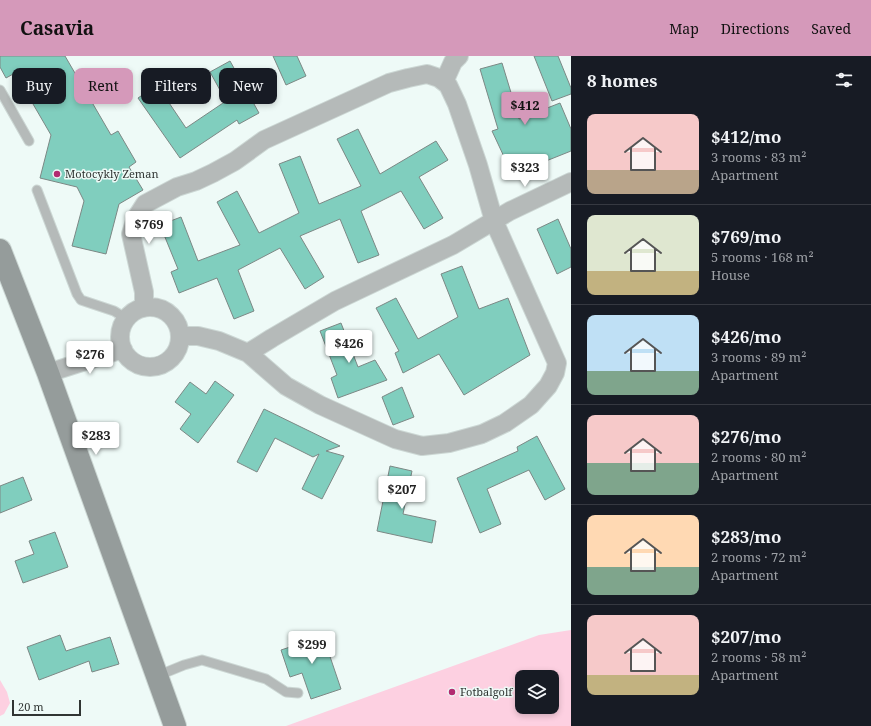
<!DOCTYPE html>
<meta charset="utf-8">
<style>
:root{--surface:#171b24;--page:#20242c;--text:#f1f3f6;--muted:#9ea1a6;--line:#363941;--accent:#d599ba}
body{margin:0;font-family:"Noto Serif",serif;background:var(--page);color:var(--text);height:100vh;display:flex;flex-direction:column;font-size:15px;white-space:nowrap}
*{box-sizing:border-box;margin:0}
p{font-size:13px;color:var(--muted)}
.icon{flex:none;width:22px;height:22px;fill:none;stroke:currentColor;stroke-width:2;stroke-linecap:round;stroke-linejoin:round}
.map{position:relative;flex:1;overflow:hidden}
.panel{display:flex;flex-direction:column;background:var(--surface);width:300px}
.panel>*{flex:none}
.guide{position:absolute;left:12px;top:12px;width:380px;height:36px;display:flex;gap:8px}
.fabs{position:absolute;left:515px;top:614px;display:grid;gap:8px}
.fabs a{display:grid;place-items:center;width:44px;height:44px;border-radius:8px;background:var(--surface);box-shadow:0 2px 6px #0003;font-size:20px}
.scale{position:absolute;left:12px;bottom:10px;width:69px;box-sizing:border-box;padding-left:4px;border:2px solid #303533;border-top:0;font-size:11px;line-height:14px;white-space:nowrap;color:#303533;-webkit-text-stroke:3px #eefaf7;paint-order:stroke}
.price{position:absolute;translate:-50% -34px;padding:0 9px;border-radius:4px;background:#fff;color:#222;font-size:13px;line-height:26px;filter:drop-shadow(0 1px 2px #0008)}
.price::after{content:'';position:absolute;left:50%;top:24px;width:12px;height:9px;margin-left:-6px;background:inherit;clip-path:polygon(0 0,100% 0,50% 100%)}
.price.active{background:var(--accent);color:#111}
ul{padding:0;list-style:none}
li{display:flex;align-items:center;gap:12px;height:100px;padding:0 16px}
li+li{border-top:1px solid var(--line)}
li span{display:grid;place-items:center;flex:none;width:112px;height:80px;border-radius:8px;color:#555}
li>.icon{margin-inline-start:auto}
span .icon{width:48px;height:48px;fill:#fffc;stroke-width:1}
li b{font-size:17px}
h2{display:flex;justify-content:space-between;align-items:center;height:48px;padding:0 16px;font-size:17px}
.pill{padding:0 14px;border-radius:8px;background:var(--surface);box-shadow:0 2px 6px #0003;font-size:14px;line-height:36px}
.pill.active{background:var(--accent);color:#111}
header{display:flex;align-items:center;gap:24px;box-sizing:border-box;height:56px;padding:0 20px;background:var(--accent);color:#111}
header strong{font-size:19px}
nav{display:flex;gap:22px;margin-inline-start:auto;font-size:14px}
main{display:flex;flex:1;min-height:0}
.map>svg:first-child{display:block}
.green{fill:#fdd0e1;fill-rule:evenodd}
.building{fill:#80cebe;stroke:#7c8885}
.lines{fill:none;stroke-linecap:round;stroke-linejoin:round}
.lane-casing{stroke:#ccd7d4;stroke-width:11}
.street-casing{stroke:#ccd7d4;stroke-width:20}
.secondary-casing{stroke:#ccd7d4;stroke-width:24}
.lane{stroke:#b5bab9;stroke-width:9}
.street{stroke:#b5bab9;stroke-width:18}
.secondary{stroke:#959c9b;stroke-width:22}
.poi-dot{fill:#b22c71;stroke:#eefaf7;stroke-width:1.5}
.labels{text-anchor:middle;stroke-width:3;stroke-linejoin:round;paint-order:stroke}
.poi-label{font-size:11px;fill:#303533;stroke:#eefaf7;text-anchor:start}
</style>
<header>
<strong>Casavia</strong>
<nav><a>Map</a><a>Directions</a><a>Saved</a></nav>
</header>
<main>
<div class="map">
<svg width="571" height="670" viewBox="0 0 571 670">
<rect width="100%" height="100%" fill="#eefaf7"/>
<path class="green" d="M571,574V670H286L539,579ZM522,621H552V651H522Z
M0,624L7,636L10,647L4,658L0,660Z"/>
<path class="building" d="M0,0H65L111,79L118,75L136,106L129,111L143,134L119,148L106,198L72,190L84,145L77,131L40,122L51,79L15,17L6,22L0,11Z
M273,0H297L306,20L286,29Z
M534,0H558L571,32V38L552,45Z
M230,5L259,57L239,68L237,64L180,102L138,42L157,29L186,72L226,45L210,16Z
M502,7L519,63L560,47L571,73V95L541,107L513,120L492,75L498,73L480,13Z
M358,73L380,118L436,85L448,104L419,121L443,162L424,173L401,135L361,155L379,199L358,207L340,163L300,180L324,221L305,233L280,192L238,214L254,255L234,263L217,222L179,237L171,216L178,213L160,169L181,161L198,205L240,189L217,146L237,135L259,177L299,157L279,108L300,100L319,148L361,130L337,83Z
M558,163L571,193V211L557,218L537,173Z
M462,210L479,253L508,242L530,299L464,339L439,298L403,317L395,297L399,295L376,252L396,242L418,283L458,261L441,218Z
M341,267L358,311L375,304L387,324L338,342L331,322L337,319L320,275Z
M215,325L234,339L198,387L180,373L191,358L175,346L190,326L206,338Z
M402,331L414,361L393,369L382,341Z
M264,353L340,390L326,395L344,400L322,443L302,433L319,398L313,401L275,382L257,416L237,406Z
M537,380L565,433L545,444L529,414L487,433L501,468L480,477L457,422L518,395L517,391Z
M390,410L412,415L403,458L436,465L432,487L377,475Z
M23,421L32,444L0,457V430Z
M55,476L68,511L23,527L15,505L34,498L29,485Z
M322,577L341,633L311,643L302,617L290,621L281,594L290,591L289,588Z
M60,579L66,595L110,581L119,608L92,616L89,605L39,624L27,591Z"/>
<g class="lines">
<defs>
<path id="lane" d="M0,34L29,85
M37,134L77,238L81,244L114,255L127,263
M157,620L184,609L202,604L266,623L286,636L298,637"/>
<path id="street" d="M444,26L453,6L459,0
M120 281a30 30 0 1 1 60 0a30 30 0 1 1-60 0Z
M144,252V236L131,178L136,162L145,148L177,131L196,125L213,117L235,105L264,84L389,27L408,22L427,18L439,22L448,29L457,48L478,109L494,165L557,307L555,317L548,330L531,349L505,367L482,378L449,387L422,390L395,383L320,349L286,330L248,297L219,285L198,280H180
M248,297L272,282L335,245L453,189L510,155L571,126
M48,317L123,293"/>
<path id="secondary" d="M0,194L48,317L175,670"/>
</defs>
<use href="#lane" class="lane-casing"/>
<use href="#street" class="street-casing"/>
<use href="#secondary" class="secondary-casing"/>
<use href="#lane" class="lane"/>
<use href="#street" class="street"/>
<use href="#secondary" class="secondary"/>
</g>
<g class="poi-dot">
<circle cx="57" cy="118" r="4"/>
<circle cx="452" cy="636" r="4"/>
</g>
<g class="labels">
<g class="poi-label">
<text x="65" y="122">Motocykly Zeman</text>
<text x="460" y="640">Fotbalgolf</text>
</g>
</g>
</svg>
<div class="fabs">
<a><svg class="icon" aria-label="layers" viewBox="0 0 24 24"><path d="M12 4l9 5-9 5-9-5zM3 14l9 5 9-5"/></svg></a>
</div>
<div class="scale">20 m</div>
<b class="price active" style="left:525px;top:70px">$412</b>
<b class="price" style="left:525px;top:132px">$323</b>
<b class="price" style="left:149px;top:189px">$769</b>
<b class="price" style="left:349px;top:308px">$426</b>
<b class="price" style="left:90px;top:319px">$276</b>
<b class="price" style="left:96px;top:400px">$283</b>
<b class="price" style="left:402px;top:454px">$207</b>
<b class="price" style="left:312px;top:609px">$299</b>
<div class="guide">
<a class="pill">Buy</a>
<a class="pill active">Rent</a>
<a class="pill">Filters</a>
<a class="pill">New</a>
</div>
</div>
<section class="panel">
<h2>8 homes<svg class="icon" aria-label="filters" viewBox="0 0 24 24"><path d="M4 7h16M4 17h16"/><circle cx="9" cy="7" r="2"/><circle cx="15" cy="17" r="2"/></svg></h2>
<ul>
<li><span style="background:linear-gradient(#f6c9c9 70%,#b9a48a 0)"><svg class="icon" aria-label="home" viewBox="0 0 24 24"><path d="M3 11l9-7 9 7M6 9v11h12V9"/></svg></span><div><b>$412/mo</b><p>3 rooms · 83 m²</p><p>Apartment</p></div></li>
<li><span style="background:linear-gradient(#dfe7d0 70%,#c2b280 0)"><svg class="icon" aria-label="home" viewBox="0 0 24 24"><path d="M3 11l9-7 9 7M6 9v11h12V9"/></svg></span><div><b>$769/mo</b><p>5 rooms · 168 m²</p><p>House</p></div></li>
<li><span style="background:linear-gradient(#bfe0f5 70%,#7fa58c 0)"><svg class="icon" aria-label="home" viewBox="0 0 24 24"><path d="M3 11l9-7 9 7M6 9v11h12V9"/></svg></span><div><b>$426/mo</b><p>3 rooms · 89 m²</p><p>Apartment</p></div></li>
<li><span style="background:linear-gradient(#f6c9c9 60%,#7fa58c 0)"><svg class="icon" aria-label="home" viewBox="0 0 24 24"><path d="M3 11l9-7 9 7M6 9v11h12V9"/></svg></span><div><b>$276/mo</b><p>2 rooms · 80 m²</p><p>Apartment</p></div></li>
<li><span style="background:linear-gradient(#ffd9b3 65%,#7fa58c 0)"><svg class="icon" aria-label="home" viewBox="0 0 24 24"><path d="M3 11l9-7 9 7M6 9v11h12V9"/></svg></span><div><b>$283/mo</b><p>2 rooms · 72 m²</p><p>Apartment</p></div></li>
<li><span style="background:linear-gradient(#f6c9c9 75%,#c2b280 0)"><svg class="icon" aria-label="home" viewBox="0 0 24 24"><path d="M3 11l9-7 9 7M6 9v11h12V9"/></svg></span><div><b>$207/mo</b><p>2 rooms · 58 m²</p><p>Apartment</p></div></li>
</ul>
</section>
</main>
